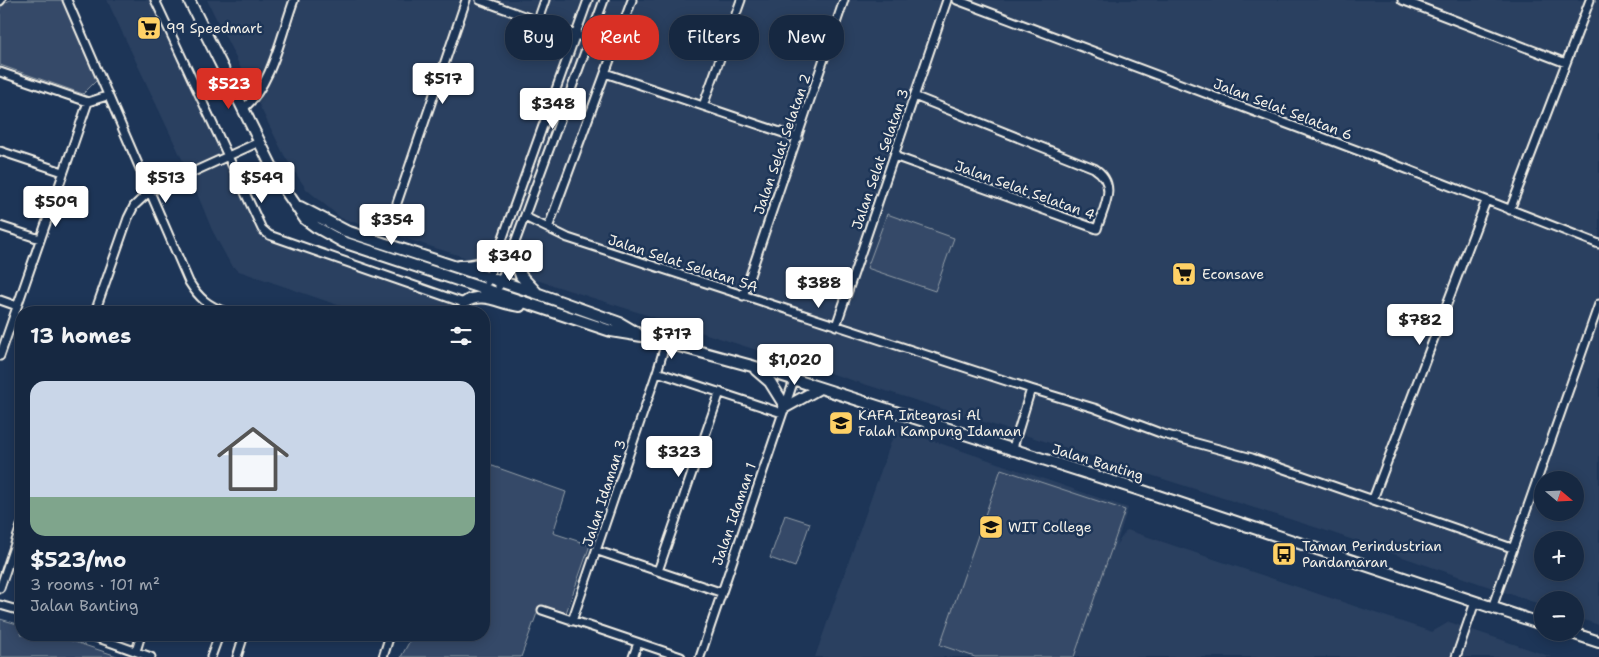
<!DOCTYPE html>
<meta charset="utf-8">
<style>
:root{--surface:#162841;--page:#1f3048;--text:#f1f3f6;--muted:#9ea6b1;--line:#35445a;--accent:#d93025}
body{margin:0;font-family:"Shantell Sans",sans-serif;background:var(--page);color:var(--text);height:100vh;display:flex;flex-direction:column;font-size:19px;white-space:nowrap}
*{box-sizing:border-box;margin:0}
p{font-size:16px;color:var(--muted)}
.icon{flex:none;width:28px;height:28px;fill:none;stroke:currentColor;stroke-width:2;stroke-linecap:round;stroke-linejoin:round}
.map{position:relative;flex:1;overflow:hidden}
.sheet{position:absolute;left:15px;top:306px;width:475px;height:335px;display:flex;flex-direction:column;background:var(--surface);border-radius:20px;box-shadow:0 2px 12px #0003,0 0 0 1px var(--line)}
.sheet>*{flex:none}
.hud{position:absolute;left:505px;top:15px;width:475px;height:45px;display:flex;gap:10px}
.needle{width:32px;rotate:109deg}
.buttons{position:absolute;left:1534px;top:471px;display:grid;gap:10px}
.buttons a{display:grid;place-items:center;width:50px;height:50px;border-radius:50%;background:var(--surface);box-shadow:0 2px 12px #0003,0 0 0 1px var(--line);font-size:25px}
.price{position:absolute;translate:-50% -42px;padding:0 11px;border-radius:5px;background:#fff;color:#222;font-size:16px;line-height:32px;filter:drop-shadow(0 1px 2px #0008)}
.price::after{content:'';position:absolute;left:50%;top:30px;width:15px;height:11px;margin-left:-8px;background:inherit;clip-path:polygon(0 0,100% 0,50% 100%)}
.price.on{background:var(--accent);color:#fff}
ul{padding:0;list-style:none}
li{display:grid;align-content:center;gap:10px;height:265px;padding:0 15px}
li+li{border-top:1px solid var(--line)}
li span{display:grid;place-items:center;height:155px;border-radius:15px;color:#555}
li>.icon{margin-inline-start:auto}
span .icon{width:90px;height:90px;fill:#fffc;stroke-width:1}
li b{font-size:21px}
h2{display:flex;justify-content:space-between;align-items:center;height:60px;padding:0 15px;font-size:21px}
.tag{padding:0 18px;border-radius:20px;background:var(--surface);box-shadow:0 2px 12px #0003,0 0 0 1px var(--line);font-size:18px;line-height:45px}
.tag.on{background:var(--accent);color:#fff}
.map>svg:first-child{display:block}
.built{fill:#2a4060;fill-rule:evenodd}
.green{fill:#354a67;stroke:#949ea8}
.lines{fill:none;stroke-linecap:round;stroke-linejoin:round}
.street-casing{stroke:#f4f1e8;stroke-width:11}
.secondary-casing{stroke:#f4f1e8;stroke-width:14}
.street{stroke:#1d3557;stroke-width:7}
.secondary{stroke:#1d3557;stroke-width:10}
.labels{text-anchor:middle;stroke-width:5;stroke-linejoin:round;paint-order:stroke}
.poi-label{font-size:14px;fill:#f4f1e8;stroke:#1d3557;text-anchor:start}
.street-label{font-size:14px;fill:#f4f1e8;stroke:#1d3557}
</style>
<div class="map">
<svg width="1599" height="657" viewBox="0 0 1599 657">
<rect width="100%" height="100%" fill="#1d3557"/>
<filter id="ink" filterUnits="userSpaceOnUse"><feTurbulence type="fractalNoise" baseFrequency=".02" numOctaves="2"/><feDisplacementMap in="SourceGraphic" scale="10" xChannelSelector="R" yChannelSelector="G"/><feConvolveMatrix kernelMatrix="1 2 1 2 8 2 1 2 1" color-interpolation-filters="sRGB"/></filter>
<g filter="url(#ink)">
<path class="built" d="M107,0H152L260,232L267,238L460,305L457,312H358L239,271L231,265L212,230L190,176Z
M207,0H1599V625L1575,617V600H1542V605L1327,531L341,218L306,189L284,155ZM1542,480H1575V512H1542ZM1542,540H1575V572H1542Z
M896,428L1128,508L1116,545L1127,530L1432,632L1449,622L1552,657H815Z"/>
<path class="green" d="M10,0H64L99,78L83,94L0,65V6Z
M887,214L954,238L935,291L867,268Z
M484,463L566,492L553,533L590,545L566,613L540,605L521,657H401L413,635H484Z
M1001,469L1125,510L1074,657H975L940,645Z
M785,515L810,523L795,567L770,558Z
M0,619L21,625V635H54L120,657H0Z"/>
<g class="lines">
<defs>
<path id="street" d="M67,0L189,282C199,298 208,306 226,312
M155,0L262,229L269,235L464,303L461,312
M480,0L590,40
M957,0L1391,163L1599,244
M1402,0L1566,63
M0,1L1,0
M538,20L545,0
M0,72L88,102
M605,73L798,138
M703,106L741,0
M243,109C272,85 281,35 294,0
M0,151L63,172
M894,156L1097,229C1104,206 1119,184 1094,168L914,96
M397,203L466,0
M1510,210L1590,0
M525,217L568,238L1031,389L1012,451
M0,226L40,239
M548,228L632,0
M487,282L588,0
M499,286L604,0
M743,296L844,0
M0,300L17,306
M95,312L128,218L134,206L149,192L259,142
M836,326L947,0
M0,356L88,102L107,96
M657,372L666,342
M1031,389L1094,408L1163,434L1252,458L1512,548
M1373,499L1486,201
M598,551L720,592
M658,571L720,392
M0,588L21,526
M0,605L21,611
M1492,608L1599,304
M542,610L681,657
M572,621L657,372L782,413
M90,635L151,657
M136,651L141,635
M211,657L219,635
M237,657L244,635
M383,657L390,635
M633,657L638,643
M700,657L794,380
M1456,657L1475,602"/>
<path id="secondary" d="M189,0L279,181L305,219L316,227L343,242L611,331L642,336L752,366L1146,492L1542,624
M300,207L346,231L539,294L620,323L637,333
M512,251L521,276L536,292
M459,266C475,266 486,263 497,252
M464,303C482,290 500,304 520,306
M756,370L770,382L785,406
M784,408L820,388
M1569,632L1599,642"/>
</defs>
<use href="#street" class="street-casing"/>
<use href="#secondary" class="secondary-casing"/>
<use href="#street" class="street"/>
<use href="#secondary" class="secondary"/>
</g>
</g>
<defs>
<symbol id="supermarket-square" viewBox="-11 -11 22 22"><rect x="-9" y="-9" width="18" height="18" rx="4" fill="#ffd166" stroke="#1d3557"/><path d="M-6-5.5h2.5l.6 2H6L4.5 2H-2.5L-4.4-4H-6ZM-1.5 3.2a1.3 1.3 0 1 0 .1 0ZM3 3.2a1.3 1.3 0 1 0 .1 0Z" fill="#111"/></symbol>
<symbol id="school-square" viewBox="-11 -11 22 22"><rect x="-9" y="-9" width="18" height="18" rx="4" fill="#ffd166" stroke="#1d3557"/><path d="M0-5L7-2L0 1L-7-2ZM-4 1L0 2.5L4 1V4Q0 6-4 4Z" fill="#111"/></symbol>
<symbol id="university-square" viewBox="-11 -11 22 22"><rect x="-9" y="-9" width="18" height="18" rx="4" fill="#ffd166" stroke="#1d3557"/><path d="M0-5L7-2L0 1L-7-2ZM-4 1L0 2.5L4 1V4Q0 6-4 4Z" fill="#111"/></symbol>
<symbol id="bus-square" viewBox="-11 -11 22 22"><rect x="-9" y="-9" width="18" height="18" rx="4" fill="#ffd166" stroke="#1d3557"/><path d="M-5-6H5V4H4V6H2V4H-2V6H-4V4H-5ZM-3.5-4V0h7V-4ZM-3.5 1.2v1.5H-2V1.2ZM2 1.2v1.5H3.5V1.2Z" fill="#111"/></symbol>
</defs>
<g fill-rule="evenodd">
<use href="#supermarket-square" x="135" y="14" width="28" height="28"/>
<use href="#supermarket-square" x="1170" y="260" width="28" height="28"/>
<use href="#school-square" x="827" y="409" width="28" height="28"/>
<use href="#university-square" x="977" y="513" width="28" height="28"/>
<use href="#bus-square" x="1270" y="540" width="28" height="28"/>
</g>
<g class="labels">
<g class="poi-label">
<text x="166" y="33">99 Speedmart</text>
<text x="1202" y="279">Econsave</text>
<text x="858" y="420">KAFA Integrasi Al<tspan x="858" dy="16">Falah Kampung Idaman</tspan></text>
<text x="1008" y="532">WIT College</text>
<text x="1302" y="551">Taman Perindustrian<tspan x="1302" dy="16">Pandamaran</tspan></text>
</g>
<g class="street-label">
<text transform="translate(1283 109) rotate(21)" y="5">Jalan Selat Selatan 6</text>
<text transform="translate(782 144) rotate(-71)" y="5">Jalan Selat Selatan 2</text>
<text transform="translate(880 159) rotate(-71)" y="5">Jalan Selat Selatan 3</text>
<text transform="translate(1025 190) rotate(20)" y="5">Jalan Selat Selatan 4</text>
<text transform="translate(683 263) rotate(18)" y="5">Jalan Selat Selatan 5A</text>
<text transform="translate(1098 462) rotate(17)" y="5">Jalan Banting</text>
<text transform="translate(604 493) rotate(-72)" y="5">Jalan Idaman 3</text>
<text transform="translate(734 514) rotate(-71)" y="5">Jalan Idaman 1</text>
</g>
</g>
</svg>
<div class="buttons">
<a><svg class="needle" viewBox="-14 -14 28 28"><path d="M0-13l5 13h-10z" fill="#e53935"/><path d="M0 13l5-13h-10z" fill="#9ea6b1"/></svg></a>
<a>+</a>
<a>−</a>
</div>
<b class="price" style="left:443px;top:105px">$517</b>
<b class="price on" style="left:229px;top:110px">$523</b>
<b class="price" style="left:553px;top:130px">$348</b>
<b class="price" style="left:166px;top:204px">$513</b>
<b class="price" style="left:262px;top:204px">$549</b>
<b class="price" style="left:56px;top:228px">$509</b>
<b class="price" style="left:392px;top:246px">$354</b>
<b class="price" style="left:510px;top:282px">$340</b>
<b class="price" style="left:819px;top:309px">$388</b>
<b class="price" style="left:1420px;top:346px">$782</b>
<b class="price" style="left:672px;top:360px">$717</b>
<b class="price" style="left:795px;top:386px">$1,020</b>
<b class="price" style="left:679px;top:478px">$323</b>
<div class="hud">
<a class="tag">Buy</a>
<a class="tag on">Rent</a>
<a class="tag">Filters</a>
<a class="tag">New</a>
</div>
<section class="sheet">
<h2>13 homes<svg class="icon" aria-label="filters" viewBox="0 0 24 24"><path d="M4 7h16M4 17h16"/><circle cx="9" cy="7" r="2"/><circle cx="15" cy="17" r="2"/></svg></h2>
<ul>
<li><span style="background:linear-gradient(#c9d6e8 75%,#7fa58c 0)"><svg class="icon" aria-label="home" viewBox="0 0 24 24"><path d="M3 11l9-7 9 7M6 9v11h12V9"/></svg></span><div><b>$523/mo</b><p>3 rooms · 101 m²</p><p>Jalan Banting</p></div></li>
</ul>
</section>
</div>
